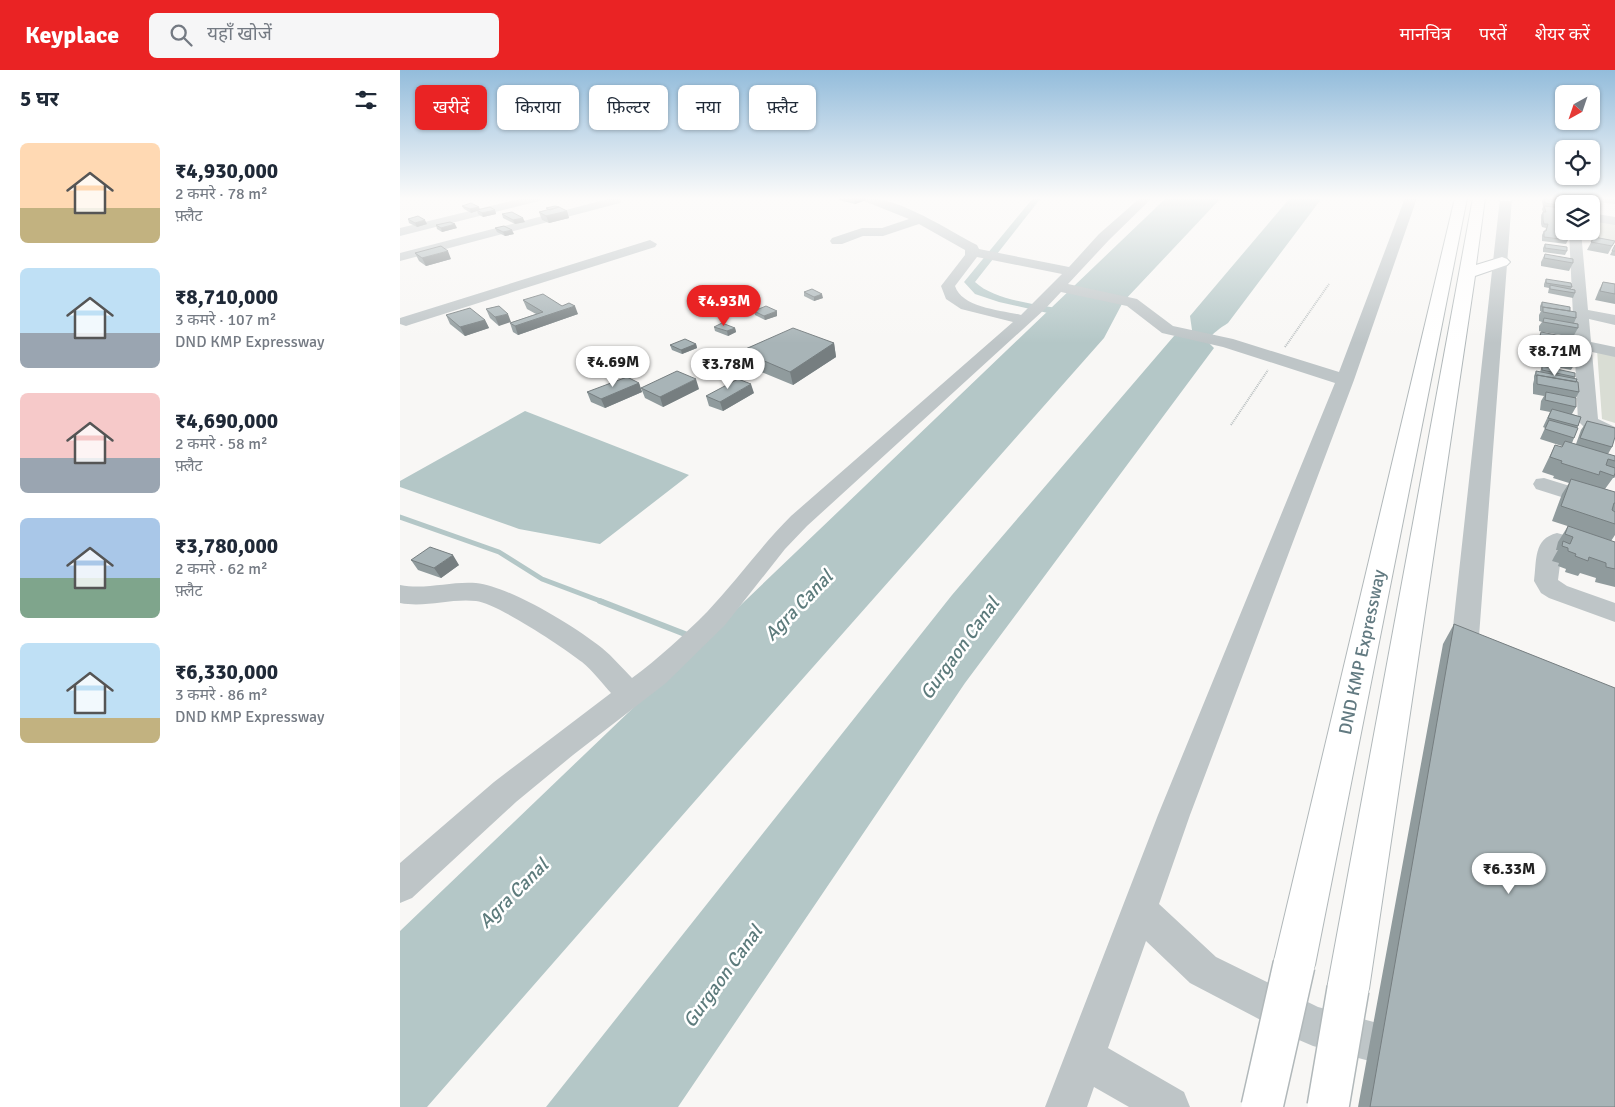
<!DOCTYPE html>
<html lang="hi">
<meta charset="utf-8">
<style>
:root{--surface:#fff;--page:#f6f6f7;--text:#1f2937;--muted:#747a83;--accent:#ea2324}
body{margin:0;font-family:Signika,"Noto Sans Devanagari",sans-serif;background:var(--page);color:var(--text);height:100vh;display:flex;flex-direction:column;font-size:19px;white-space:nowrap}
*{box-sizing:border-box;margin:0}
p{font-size:16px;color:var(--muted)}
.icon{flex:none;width:28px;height:28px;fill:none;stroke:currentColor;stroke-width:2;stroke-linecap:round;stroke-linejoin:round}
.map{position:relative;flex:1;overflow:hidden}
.drawer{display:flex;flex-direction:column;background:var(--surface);width:400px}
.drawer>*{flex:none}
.top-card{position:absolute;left:15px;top:15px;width:475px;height:45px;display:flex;gap:10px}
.needle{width:32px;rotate:220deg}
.controls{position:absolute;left:1155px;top:15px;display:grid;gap:10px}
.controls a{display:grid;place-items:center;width:45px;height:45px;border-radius:8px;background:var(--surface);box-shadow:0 1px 4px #0004;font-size:25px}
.price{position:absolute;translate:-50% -42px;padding:0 11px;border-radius:18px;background:#fff;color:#222;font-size:16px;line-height:32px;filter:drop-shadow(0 1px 2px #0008)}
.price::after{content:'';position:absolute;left:50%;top:30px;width:15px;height:11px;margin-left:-8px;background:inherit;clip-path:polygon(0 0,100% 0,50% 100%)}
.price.current{background:var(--accent);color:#fff}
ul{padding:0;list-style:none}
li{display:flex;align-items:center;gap:15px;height:125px;padding:0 20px}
li span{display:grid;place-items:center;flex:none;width:140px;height:100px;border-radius:8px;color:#555}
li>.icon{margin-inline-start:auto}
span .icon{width:60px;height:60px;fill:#fffc;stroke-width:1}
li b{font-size:21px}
h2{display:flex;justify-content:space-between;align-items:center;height:60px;padding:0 20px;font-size:21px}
.chip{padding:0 18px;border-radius:8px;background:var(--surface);box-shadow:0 1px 4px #0004;font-size:18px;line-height:45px}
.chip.current{background:var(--accent);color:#fff}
header{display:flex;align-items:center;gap:30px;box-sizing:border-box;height:70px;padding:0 25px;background:var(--accent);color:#fff}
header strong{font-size:24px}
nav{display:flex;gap:28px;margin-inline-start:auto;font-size:18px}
.search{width:350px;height:45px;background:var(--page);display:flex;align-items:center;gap:12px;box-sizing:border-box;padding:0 18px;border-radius:8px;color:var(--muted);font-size:19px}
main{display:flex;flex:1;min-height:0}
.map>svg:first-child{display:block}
.green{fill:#d9ddd4}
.water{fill:#b4c7c7}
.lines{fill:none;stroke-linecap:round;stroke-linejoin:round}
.stream-far1{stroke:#b4c7c7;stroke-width:5}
.stream{stroke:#b4c7c7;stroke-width:6}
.canal{fill:#b4c7c7;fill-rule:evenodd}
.highway-casing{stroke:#b1b8ba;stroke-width:2}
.path{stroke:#b8bebf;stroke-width:2;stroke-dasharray:1 1;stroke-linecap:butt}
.minor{fill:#bec5c7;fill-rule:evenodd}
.highway{fill:#fff;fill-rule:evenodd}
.highway-bridge-casing{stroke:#b1b8ba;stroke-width:44;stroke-linecap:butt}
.highway-bridge{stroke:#fff;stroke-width:41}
.wall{fill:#909b9d}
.shaded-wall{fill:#767e80}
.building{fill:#a8b4b7;stroke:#767e80}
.labels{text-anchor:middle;stroke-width:5;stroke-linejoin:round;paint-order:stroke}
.street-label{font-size:18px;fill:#627a81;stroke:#fff}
.water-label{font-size:19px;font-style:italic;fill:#5d7b7c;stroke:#fff}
</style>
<header>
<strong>Keyplace</strong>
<div class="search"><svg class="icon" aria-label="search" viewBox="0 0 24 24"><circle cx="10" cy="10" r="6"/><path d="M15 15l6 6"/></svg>यहाँ खोजें</div>
<nav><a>मानचित्र</a><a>परतें</a><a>शेयर करें</a></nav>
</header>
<main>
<section class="drawer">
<h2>5 घर<svg class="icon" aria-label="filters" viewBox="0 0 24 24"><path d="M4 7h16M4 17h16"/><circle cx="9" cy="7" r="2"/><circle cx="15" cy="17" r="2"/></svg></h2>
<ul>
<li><span style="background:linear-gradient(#ffd9b3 65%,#c2b280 0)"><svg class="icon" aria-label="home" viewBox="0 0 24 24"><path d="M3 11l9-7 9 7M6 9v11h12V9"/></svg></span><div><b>₹4,930,000</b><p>2 कमरे · 78 m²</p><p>फ़्लैट</p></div></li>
<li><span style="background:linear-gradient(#bfe0f5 65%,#9aa5b1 0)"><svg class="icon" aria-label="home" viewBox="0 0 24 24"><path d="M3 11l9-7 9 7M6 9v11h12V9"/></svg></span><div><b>₹8,710,000</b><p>3 कमरे · 107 m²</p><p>DND KMP Expressway</p></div></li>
<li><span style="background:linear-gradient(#f6c9c9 65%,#9aa5b1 0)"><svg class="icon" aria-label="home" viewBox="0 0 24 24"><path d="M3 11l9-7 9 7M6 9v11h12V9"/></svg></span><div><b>₹4,690,000</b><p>2 कमरे · 58 m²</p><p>फ़्लैट</p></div></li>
<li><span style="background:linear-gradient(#a9c7e8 60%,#7fa58c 0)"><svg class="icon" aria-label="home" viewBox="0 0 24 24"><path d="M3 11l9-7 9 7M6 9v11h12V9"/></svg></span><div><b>₹3,780,000</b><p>2 कमरे · 62 m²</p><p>फ़्लैट</p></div></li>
<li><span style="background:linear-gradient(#bfe0f5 75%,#c2b280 0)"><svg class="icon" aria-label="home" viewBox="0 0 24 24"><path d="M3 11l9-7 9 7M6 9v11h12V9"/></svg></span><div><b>₹6,330,000</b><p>3 कमरे · 86 m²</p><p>DND KMP Expressway</p></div></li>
</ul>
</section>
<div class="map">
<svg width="1215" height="1037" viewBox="0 0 1215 1037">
<rect width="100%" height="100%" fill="#f8f7f5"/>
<path class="green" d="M1191,149L1215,153V174L1184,168V161H1191Z
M1197,280L1215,284V353L1202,349Z"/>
<path class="water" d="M766,128H821L723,232L704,268L330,691L27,1037H0V861Z
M890,128H922L828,253C820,258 813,263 807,271L814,278L565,613L278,1037H146L552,525L774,266L792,260L790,246Z
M125,341L289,405L200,474L119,459L0,417V411Z"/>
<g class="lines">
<path class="stream-far1" d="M0,447L99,482L142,509L203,532"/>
<path class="stream" d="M200,531L290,566"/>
<path class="canal" d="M633,128H641L575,212C597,233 649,235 678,242L680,245L678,248L674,249L599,232L575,224L564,212Z"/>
<defs>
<path id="highway" d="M1055,128H1067L915,895L909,910L894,916L879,910L873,895Z
M1073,128H1085L1076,195L1102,187L1107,189L1110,192L1107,195L1075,206L969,919L963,934L948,940L933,934L927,919Z
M1099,128H1112L1111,131H1100Z"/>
</defs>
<use href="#highway" class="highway-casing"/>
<path class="path" d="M885,277L929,214
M831,355L868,300"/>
<path class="minor" d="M123,128H141L139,131L0,166V158Z
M212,128H220L222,130L220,133L0,191V183Z
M462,128C494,124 548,160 577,175L579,179L669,197L699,164L740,128H752L709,170L668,214L737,229L773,256L833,269L939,302L1005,128H1017L954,310L790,745L759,834L816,887L918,937L996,958L1001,956L1015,962L1021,976L1015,990L996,998L913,976L899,970L790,913L746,871L708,978L784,1022L790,1037H729L694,1017L687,1037H645L758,745L935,313L823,277L762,263L727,236L661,222L645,239L407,456L385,479L325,555L266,613L173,685L116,732L12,828L0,833V793L94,712L211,623C202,613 193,601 182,592C164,578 97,533 76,531C51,528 26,538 0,533V515C26,520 51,511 76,513C111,517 174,556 202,578C213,587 222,598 232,608C258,589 284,565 307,542C336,511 361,476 391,446L613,252L561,239L546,229L541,216L565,185V180L519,154L483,166H463L442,174H432L430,171L432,168L462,158H482L509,149L464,131ZM577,187L662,204L621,245C601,240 562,238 555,216Z
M1100,128H1112L1077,593L1073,600L1063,603L1053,600L1049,593Z
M1166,128H1178L1179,134H1167Z
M1192,128H1215V134L1198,132Z
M1191,143L1215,147V155L1191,151Z
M1169,161H1181L1188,240L1215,245V255L1189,249L1191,272L1215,277V287L1192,282L1198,349L1215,357V369L1187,360L1178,351Z
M250,170L257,174L255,177L12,254L6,256L0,254V248Z
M1144,408L1215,430V444L1136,419L1133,414L1136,409Z
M1157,463L1215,479V495L1162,479L1158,510L1167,516L1215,533V552L1149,528L1141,523L1134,511C1137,490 1133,469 1157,463Z"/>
<use href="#highway" class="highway"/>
<defs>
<path id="highway-bridge" d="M862,1037L894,895
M928,1037L948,919"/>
</defs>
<use href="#highway-bridge" class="highway-bridge-casing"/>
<use href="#highway-bridge" class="highway-bridge"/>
</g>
<path class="wall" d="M439,128H466V130L455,134L439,130Z
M1143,128L1164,134V161L1168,170L1166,174L1142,171V165L1144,161H1145L1146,158L1142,157L1141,154V145L1143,142L1142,139L1143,137L1142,131Z
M62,136L79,137L80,140H95L96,144L83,147L78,144L77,141L71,143L64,139Z
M146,138L167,141L169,148L149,153L142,150L139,142L147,140Z
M102,144L125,152L115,154L103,148Z
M8,149L27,154L17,157L9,153Z
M36,155L57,158L42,162L37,159Z
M95,158L114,164L105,166L97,162Z
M1194,167L1215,171L1208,184L1187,180Z
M1145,174L1167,181L1165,185L1143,182V178Z
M1215,175V186L1210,185Z
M15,183L51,189L26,196L19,191Z
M1145,184L1173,193L1169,201L1141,196V192Z
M1146,209L1172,217L1171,219L1175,223L1173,228L1148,223L1149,218L1144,217V214Z
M1203,212L1215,214V234L1195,230L1199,220Z
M404,222L423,228L414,231L404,226Z
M123,230L162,236L178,244L118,265L113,262L110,253L136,244L127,239Z
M1142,232L1170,241L1176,248L1174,253L1178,258L1173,267L1143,262L1177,274L1175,278L1174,295L1171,300L1140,294V288L1142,285V277L1136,276V271L1141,262H1142L1139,261V256L1142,252L1139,251V245L1141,241H1140V236Z
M99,236V256L90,248L86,239Z
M354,241L377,246L365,250L355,245Z
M46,245L85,250L89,258L65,266L50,254Z
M314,257L335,258L336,262L328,266L315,261Z
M434,273L436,287L393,315L344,295L341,281Z
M296,274L297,278L282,284L272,280L270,275Z
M308,286L330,287L331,291L319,296L309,291Z
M1142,296L1175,307L1174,309L1176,312L1179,322L1176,328V337L1172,344L1181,347L1174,368L1172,373L1176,374L1181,360L1187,351L1212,377L1208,384L1215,386V407L1214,408H1213L1205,419L1215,422V465L1211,471L1215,472V517L1195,512L1196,508L1180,503L1178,506L1165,502L1166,499L1158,496L1159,493L1152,491L1154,487L1158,480H1156L1158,472L1168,456L1186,462L1152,451L1162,424L1169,413L1153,408L1154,406L1142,402L1155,375L1162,377V376L1140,369L1145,358L1143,357L1150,342L1140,340L1141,331L1144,326L1133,324V314L1134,310V306L1136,301L1140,302Z
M239,313L242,322L205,338L191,332L187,322Z
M241,318L299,319L263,337L245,328Z
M354,323L323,341L309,336L306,326Z
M11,490L59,495L41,508L18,500Z
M1054,554L1215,1037H958L1043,574Z"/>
<path class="shaded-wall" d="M454,128H466V130L455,134Z
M79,137L80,141L77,140V141L71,143L70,139Z
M95,140L96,144L83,147L82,143Z
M167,141L169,148L149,153L146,146Z
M123,148L125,152L115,154L113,150Z
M25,150L27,154L17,157L15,153Z
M55,154L57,158L42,162L41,158Z
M112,160L114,164L105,166L103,162Z
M48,181L51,189L26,196L22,188Z
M422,224L423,228L414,231V227Z
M175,236L178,244L118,265L115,256Z
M377,241V246L365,250L364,246Z
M108,244L111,252L99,256L95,247Z
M85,250L89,258L65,266L60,257Z
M335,258L336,262L328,266L327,261Z
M434,273L436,287L393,315L390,302Z
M296,274L297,278L282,284L281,280Z
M330,287L331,291L319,296L317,292Z
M296,309L299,319L263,337L260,327Z
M239,313L242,322L205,338L201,329Z
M351,314L354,323L323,341L320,332Z
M53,485L59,495L41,508L34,498Z"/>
<path class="building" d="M1144,128L1164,130L1165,134H1164V136L1145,133Z
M71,133L79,137L70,139L62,136Z
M155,136L159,137L150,140L146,138Z
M1144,136L1164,138V161H1168L1167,167L1168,170L1144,167V161H1146L1148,154H1144L1143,150V142H1146Z
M90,137L95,140L82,143L77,140Z
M159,137L167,141L146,146L139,142Z
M112,142L123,148L113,150L102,144Z
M18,146L25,150L15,153L8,149Z
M50,152L55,154L41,158L36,155Z
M104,156L112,160L103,162L95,158Z
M1194,167L1215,171L1212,176L1191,172Z
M1145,174L1167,177V181L1145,178Z
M1215,175V181H1212Z
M41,176L48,181L22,188L15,183Z
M1145,184L1173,189V193L1144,188Z
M1146,209L1171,213L1172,217L1146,213Z
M1203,212L1215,214V224L1200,221Z
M1150,215L1175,220V223L1150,219Z
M412,219L422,224L414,227L404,222Z
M143,224L162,236L169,233L175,236L115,256L110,253L143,242L123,230Z
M1142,232L1170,237V241L1142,237Z
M99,236L108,244L95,247L86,239Z
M366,236L377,241L364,246L354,241Z
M1143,237L1176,242V248L1143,242Z
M70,238L85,250L60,257L46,245Z
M1144,248L1178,254V258L1143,252Z
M322,253L335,258L327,261L314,257Z
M393,258L434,273L390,302L341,281Z
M1141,262L1177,269V274L1140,267Z
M285,269L296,274L281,280L270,275Z
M1144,273L1175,278L1174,295L1142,289V284H1144Z
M321,281L330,287L317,292L308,286Z
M1142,296L1175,303V307L1142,300Z
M277,301L296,309L260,327L241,318Z
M1136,301L1177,309L1176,312L1137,305V306H1136Z
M1137,305L1178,312L1179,322L1137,314Z
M227,307L239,313L201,329L187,322Z
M338,309L351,314L320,332L306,326Z
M1146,322L1176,328V337L1145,330Z
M1152,339L1181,347L1178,356L1148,348Z
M1149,350L1178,358L1174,368L1145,359Z
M1187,351L1215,358V367L1212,377L1180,368Z
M1165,371L1215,386V391L1208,389L1206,395L1215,398V403L1214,406L1200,401L1199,405L1161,393L1162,391L1150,387L1155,375L1162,377Z
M1171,409L1215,422V433H1214L1212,440L1215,442V454L1161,436Z
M1168,456L1215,472V499L1206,497V493L1189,487L1188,491L1175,486L1176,484L1168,481V478L1162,476L1163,471L1170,474L1173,467L1165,464Z
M30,477L53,485L34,498L11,490Z
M1054,554L1215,618V1037H970Z"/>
<linearGradient id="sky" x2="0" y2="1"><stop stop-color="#93bcdb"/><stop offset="0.47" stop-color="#fcfbfa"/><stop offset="1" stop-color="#fcfbfa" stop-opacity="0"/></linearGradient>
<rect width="1215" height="273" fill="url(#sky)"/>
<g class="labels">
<g class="street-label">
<text transform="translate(962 582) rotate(-78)" y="6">DND KMP Expressway</text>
</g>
<g class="water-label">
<text transform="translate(398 535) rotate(-46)" y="7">Agra Canal</text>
<text transform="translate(559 578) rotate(-54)" y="7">Gurgaon Canal</text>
<text transform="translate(113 823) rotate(-45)" y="7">Agra Canal</text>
<text transform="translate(322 906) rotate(-54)" y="7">Gurgaon Canal</text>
</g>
</g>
</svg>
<div class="controls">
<a><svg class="needle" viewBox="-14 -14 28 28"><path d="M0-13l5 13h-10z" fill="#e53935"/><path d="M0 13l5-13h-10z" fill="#747a83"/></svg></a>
<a><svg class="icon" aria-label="locate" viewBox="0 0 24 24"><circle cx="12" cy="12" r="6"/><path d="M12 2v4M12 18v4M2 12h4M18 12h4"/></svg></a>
<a><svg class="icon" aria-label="layers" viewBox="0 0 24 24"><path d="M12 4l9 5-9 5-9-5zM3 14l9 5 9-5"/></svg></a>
</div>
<b class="price current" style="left:324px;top:257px">₹4.93M</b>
<b class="price" style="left:1155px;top:307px">₹8.71M</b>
<b class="price" style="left:213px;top:318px">₹4.69M</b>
<b class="price" style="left:328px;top:320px">₹3.78M</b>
<b class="price" style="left:1109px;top:825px">₹6.33M</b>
<div class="top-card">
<a class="chip current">खरीदें</a>
<a class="chip">किराया</a>
<a class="chip">फ़िल्टर</a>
<a class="chip">नया</a>
<a class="chip">फ़्लैट</a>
</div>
</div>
</main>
